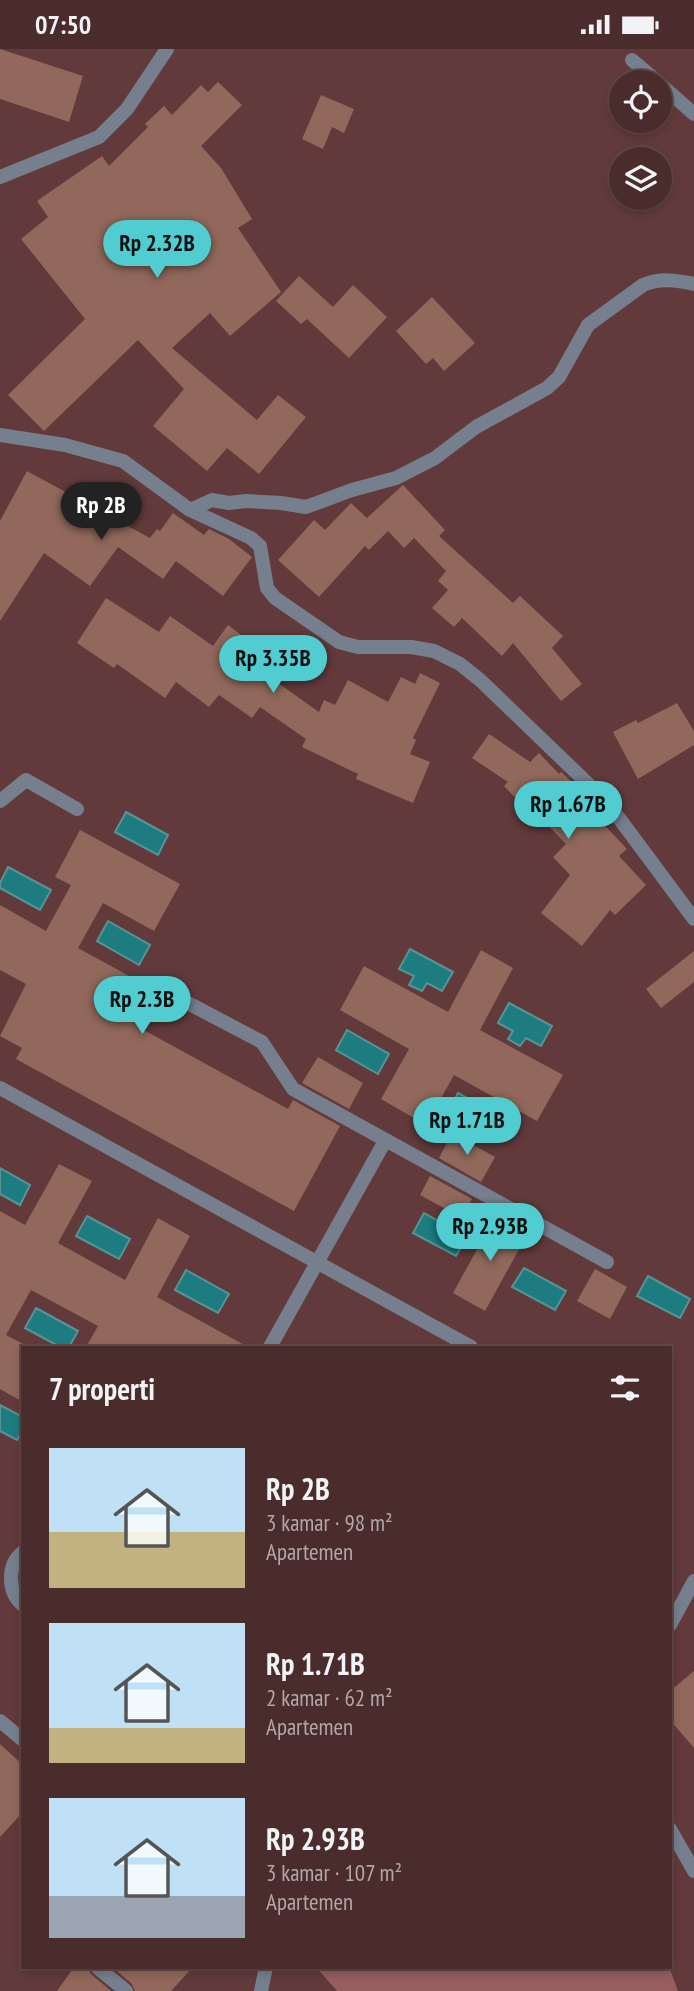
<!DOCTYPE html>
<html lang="id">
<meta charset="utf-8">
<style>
:root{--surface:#4a2c2c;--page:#513434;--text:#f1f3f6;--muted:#b2a7a9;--line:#614848;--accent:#51ccd1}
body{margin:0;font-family:"PT Sans Narrow",sans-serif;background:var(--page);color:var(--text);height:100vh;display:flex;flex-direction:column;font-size:26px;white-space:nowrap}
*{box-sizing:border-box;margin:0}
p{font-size:23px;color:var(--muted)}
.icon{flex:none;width:38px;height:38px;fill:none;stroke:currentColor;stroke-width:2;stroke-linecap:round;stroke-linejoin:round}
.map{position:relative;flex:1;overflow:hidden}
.details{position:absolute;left:21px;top:1297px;width:651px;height:623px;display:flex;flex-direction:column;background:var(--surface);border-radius:0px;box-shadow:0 4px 10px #0003,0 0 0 2px var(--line)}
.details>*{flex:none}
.buttons{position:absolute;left:609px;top:21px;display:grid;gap:14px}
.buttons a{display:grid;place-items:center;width:63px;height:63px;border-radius:50%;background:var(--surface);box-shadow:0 4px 10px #0003,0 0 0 2px var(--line);font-size:35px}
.price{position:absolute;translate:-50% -60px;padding:0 16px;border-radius:24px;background:var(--accent);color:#111;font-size:23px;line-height:46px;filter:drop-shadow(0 2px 4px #0008)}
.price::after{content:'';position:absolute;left:50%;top:42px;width:21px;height:16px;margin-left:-10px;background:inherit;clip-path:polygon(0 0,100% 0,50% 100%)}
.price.on{background:#222;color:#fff}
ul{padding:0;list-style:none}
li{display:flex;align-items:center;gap:21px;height:175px;padding:0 28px}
li span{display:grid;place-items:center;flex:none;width:196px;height:140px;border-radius:0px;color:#555}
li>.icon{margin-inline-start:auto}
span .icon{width:84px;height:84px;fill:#fffc;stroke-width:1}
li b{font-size:30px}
h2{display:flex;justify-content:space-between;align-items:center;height:84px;padding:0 28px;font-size:30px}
.status{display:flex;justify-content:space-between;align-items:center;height:49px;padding:0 35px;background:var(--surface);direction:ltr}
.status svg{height:19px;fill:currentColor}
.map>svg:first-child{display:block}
.green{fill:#965e5f}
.water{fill:#1c7c80;stroke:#589496;stroke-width:2}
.building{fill:#91685b}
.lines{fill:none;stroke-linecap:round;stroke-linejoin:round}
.street{stroke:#757f8e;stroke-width:14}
</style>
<div class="status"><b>07:50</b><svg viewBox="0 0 49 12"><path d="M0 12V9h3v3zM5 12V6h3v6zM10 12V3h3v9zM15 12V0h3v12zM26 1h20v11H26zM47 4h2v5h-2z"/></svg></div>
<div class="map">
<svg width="694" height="1942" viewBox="0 0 694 1942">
<rect width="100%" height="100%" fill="#633a3b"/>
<path class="green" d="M316,1918H669L678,1942H337Z"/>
<path class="water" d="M126,763L168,786L158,806L115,783Z
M8,818L51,841L40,861L0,839V834Z
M108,872L150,896L139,916L97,892Z
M410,900L453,923L442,942L427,934L422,942L409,936L414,927L399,920Z
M509,954L552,977L541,997L526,989L520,997L508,990L513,982L498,974Z
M347,981L389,1005L378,1025L336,1001Z
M458,1044L500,1067L489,1087L447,1064Z
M0,1119L30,1136L20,1156L0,1145Z
M424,1164L467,1188L456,1207L413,1184Z
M87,1167L130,1190L119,1210L76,1187Z
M524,1219L566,1242L555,1261L512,1238Z
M186,1221L229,1245L218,1264L175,1241Z
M648,1227L690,1250L680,1269L637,1247Z
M36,1259L78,1282L69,1298H60L25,1279Z
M0,1356L23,1368V1381L17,1391L0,1382Z"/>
<path class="building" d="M0,0L83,27L69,73L0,50Z
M218,33L242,56L201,97L221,119L252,170L238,179L281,243L230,287L210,264L172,299L257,371L278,346L306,368L259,425L227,399L207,422L153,377L184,340L138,291L44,382L8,346L85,270L21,190L48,168L37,152L102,107L109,117L148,78L145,75L164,57L172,66L201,36L208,43Z
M321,46L354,60L344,84L332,78L323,100L302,90Z
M299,227L333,258L353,236L387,268L349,309L307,270L301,275L276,252Z
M432,248L475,294L444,322L433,309L426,315L396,282Z
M27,422L150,489L157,480L160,482L173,464L204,486L209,480L229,490L252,508L223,547L176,512L163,530L118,498L90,537L44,504L0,572V472Z
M403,436L445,481L439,487L513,554L520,547L563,587L552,599L582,635L561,652L513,594L502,607L462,569L454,578L432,559L448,541L438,532L446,522L414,489L404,499L388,482L369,501L365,497L319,548L278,511L314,471L325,481L351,454L367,469Z
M106,549L159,583L170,567L213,597L228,576L288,621L278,634L319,663L324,651L335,656L348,631L388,653L401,628L415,635L420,624L440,634L413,689L416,691L410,705L430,713L413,754L356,730L358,725L302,698L306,690L260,658L252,669L219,646L209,658L176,633L165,649L117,615L114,619L77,594Z
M677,654L694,682V696L638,730L613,683L636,671L638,674Z
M489,685L530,713L539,704L559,725L561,723L584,744L579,749L627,800L619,807L646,836L615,866L610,861L582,897L541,864L570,826L553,808L566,795L526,754L523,757L504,737L508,733L472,709Z
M80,781L180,835L154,882L103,854L78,899L162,945L142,980L288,1060L293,1051L340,1077L294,1162L16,1010L22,999L0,987L26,935L0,921V856L46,882L71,836L55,828Z
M481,901L513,919L480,981L563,1026L537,1072L454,1026L426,1076L381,1050L409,1000L340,961L364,917L448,963Z
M694,902V933L661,959L646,940Z
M318,1008L363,1034L349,1060L302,1034Z
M452,1084L495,1108L481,1133L439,1109Z
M59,1115L92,1132L58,1194L125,1231L158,1169L190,1187L157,1248L248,1298H86L98,1277L31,1241L6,1286L23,1295V1353L0,1340V1162L25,1176Z
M430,1127L472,1150L462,1169L420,1146Z
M496,1166L528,1184L485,1262L453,1244Z
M595,1220L627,1238L610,1270L577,1252Z
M694,1622V1699L670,1671V1642Z
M0,1695L23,1716V1763L0,1788Z
M74,1918H88L91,1925L111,1942H57Z
M112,1918H193L171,1942H135L132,1935Z"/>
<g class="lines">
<path class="street" d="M632,11L658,33
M660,35L694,65
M0,128L99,88L127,60L167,0
M0,386L65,396L123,412L190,461L251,489L260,497L267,539L275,549L339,593L358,598H411L434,602L460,615L480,631L607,753L694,870
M190,461L212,451L229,454L246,452L281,454L306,458L352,441L396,429L435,409L476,378L547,339L559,328L588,276L643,236C660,229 676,231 694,235
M0,752L26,731L77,760
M184,952L262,993L293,1040L607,1213
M0,1039L471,1298
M270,1298L385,1092
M23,1503C7,1515 7,1543 23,1556
M670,1576L694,1532
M0,1672L23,1691
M670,1780L694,1822
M97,1918L126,1942
M261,1942L266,1918"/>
</g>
</svg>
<div class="buttons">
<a><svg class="icon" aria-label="locate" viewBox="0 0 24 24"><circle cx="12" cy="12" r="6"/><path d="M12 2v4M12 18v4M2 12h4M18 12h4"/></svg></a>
<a><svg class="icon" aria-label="layers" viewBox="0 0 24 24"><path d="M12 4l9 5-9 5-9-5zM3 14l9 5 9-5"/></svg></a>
</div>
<b class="price" style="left:157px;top:231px">Rp 2.32B</b>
<b class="price on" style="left:101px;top:493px">Rp 2B</b>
<b class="price" style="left:273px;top:646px">Rp 3.35B</b>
<b class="price" style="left:568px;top:792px">Rp 1.67B</b>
<b class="price" style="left:142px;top:987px">Rp 2.3B</b>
<b class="price" style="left:467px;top:1108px">Rp 1.71B</b>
<b class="price" style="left:490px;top:1214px">Rp 2.93B</b>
<section class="details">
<h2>7 properti<svg class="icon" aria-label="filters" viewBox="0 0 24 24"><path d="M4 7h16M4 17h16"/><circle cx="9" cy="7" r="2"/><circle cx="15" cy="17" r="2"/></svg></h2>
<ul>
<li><span style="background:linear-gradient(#bfe0f5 60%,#c2b280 0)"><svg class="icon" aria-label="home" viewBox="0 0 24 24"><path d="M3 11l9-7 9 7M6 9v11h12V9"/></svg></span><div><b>Rp 2B</b><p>3 kamar · 98 m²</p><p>Apartemen</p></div></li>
<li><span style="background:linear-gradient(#bfe0f5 75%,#c2b280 0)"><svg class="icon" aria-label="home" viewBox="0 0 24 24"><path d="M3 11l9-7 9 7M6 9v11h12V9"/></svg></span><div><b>Rp 1.71B</b><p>2 kamar · 62 m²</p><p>Apartemen</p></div></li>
<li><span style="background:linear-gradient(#bfe0f5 70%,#9aa5b1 0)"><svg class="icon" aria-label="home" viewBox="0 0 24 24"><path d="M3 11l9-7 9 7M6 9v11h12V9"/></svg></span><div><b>Rp 2.93B</b><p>3 kamar · 107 m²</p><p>Apartemen</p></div></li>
</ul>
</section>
</div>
